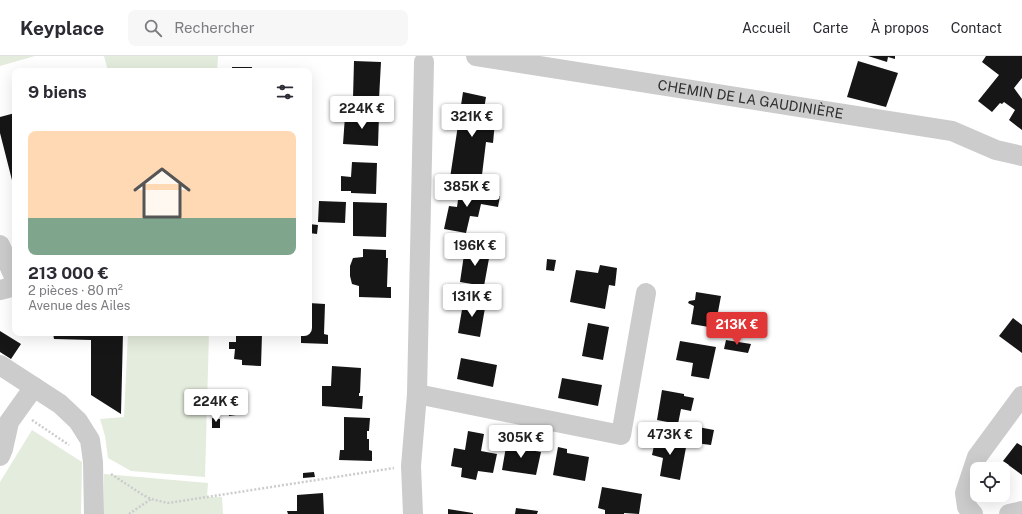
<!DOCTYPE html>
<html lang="fr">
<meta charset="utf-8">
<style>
:root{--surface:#fff;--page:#f7f7f7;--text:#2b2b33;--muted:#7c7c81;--line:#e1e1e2;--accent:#e13736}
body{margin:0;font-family:"Public Sans",sans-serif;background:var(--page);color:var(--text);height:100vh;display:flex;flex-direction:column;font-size:15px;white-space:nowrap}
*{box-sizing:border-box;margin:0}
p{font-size:13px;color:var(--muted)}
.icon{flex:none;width:22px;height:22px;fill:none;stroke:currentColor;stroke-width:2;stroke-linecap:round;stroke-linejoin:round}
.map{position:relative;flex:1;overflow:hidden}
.panel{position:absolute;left:12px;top:12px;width:300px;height:268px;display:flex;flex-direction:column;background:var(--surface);border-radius:8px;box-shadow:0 4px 16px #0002}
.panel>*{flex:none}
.tools{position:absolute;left:970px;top:406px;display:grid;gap:8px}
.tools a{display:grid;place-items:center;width:40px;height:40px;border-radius:8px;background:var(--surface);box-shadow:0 4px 16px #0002;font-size:20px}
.price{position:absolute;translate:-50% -34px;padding:0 9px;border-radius:4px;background:#fff;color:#222;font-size:13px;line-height:26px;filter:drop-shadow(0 1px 2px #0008)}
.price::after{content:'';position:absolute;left:50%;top:24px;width:12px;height:9px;margin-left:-6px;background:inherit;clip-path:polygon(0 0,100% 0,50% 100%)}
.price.current{background:var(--accent);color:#fff}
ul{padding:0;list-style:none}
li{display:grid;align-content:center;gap:8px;height:212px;padding:0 16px}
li+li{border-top:1px solid var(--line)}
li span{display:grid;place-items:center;height:124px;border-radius:8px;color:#555}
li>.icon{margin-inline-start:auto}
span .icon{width:72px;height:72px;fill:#fffc;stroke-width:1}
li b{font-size:17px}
h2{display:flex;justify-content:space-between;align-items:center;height:48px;padding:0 16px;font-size:17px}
header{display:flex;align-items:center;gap:24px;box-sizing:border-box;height:56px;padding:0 20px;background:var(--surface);border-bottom:1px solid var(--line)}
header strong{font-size:19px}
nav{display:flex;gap:22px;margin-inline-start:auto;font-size:14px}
.search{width:280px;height:36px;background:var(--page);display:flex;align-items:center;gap:10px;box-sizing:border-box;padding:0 14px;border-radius:8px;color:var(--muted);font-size:15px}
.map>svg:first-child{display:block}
.green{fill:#e4ecdd}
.building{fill:#161616}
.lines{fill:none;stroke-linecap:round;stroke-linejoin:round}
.path{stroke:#ccc;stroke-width:2.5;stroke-dasharray:2 2;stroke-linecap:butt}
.minor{stroke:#ccc;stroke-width:20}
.labels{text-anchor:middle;stroke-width:4;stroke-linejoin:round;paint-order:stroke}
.street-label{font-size:14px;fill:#2f2f2f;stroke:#fff}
</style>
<header>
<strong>Keyplace</strong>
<div class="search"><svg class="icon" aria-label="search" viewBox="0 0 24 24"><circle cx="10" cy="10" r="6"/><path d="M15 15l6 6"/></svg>Rechercher</div>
<nav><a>Accueil</a><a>Carte</a><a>À propos</a><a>Contact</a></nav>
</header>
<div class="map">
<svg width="1022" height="458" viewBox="0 0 1022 458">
<rect width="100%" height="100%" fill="#fff"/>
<path class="green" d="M0,0H35L0,10Z
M104,0H218L217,15H108Z
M128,277H209L205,421L131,415L108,402L105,380L100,363L124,361Z
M32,374L82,406L81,458H0V426Z
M104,418L208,427L207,441H222L223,458H104Z"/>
<path class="building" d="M868,0H895V3L888,1L887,6Z
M986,0H1022V22L1014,32L1022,43V74L1009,64L1015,54L1004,46L1002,48L1000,47L992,56L978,45L999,19L982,6Z
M354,5L381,6L379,43L353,42Z
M858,5L898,17L886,51L847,41Z
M232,11H252V15H232Z
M463,36L486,41L484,53L496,55L493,87L486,86L481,127L450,122Z
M15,57V132H14L0,77V61Z
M364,58L379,59L378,90L343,88L345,60H364Z
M352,106L377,107L376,138L351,137V135H341V120L351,121Z
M451,131L500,140L498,151L481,148L478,161L470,160L466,177L444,173L449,150L457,151L458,144L449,143Z
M319,145L346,146L345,167L318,166Z
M353,146L387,147L386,181L353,180Z
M309,168L318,169L317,178L309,177Z
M465,192L490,197L484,230L460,226Z
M363,193L386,194V202H388L387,231H391V242L359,241V230L352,228L350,220V210L353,202L363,201Z
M547,203L556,204L554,215L546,214Z
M600,209L617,212L615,230L609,229L605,253L570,246L576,214L598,217Z
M696,236L721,240L715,272L691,268L694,250L688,247L689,245L695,244Z
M464,242L486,246L480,281L458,277Z
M309,247L325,248L324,278L328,279V288L301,287V277H309Z
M1013,262L1022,269V297L999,280Z
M588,267L609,271L603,304L582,300Z
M0,275L21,288L11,303L0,296Z
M53,277H123L121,358L91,339V284L54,283Z
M236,278H262L261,310L242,309V304L234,303L235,293H229V286H236Z
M726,284L751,288L748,297L724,293Z
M680,285L716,291L709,323L691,320L693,307L676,304Z
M461,302L497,309L493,331L457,323Z
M332,310L361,312L360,337H359V340H363L362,353L322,350V330H331Z
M562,322L602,329L598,350L558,342Z
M662,334L684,338V340L694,342L691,355L681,353L678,368L657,364Z
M229,352H236V359L229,360Z
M344,361L370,362L369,375H367V383H369V394L372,395V405L339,404L340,394H344Z
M212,362L220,363V372H212Z
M698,371L714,374L711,389L695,387Z
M468,375L484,378L481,395L497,398L493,417L478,415L476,424L461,421L462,412L451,410L454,392L465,394Z
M656,380L687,386L680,424L660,420L663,402L652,399Z
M507,385L519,387V392L541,396L536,419L502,414Z
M1017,387L1022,390V419L1003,405Z
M558,391L567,393V397L589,401L585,425L553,419Z
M314,416L315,421L303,422V417Z
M602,431L642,438L639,458L624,457V458H605V454L598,452Z
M323,437L324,458H288L287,455H297V439Z
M516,452L538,455L537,458H515Z
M448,453L473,457V458H448Z"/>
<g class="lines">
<path class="path" d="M32,364L69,389
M111,418L143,439L151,443L168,447L394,412
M129,458L151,443"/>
<g class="minor">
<path id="s1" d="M476,0L952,75L996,94L1022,100"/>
<path d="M0,189L15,223"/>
<path d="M0,234L15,230"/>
<path d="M0,309L60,348L78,365L90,384L93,406L94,458"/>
<path d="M417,338L621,379L646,237"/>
<path d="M0,400L3,393L9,366L34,331"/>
<path d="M413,458L411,410L417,338L424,6"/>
<path d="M973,458L967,451L965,437L977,401L1022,340"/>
<path d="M1009,458L1022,455"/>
</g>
</g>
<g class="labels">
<g class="street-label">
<text dy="5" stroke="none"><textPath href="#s1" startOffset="278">CHEMIN DE LA GAUDINIÈRE</textPath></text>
</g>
</g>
</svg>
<div class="tools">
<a><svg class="icon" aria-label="locate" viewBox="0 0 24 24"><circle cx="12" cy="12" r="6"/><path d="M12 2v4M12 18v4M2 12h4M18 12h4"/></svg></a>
</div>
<b class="price" style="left:362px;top:74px">224K €</b>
<b class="price" style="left:472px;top:82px">321K €</b>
<b class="price" style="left:467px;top:152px">385K €</b>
<b class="price" style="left:475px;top:211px">196K €</b>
<b class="price" style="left:472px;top:262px">131K €</b>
<b class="price current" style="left:737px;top:290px">213K €</b>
<b class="price" style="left:216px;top:367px">224K €</b>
<b class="price" style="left:670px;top:400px">473K €</b>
<b class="price" style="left:521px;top:403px">305K €</b>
<section class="panel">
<h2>9 biens<svg class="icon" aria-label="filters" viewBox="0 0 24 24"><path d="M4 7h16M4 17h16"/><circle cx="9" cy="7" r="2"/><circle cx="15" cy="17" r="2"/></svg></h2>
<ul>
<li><span style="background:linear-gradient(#ffd9b3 70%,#7fa58c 0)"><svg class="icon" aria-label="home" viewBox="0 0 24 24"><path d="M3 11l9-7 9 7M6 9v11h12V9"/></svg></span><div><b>213 000 €</b><p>2 pièces · 80 m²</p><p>Avenue des Ailes</p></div></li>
</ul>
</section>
</div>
